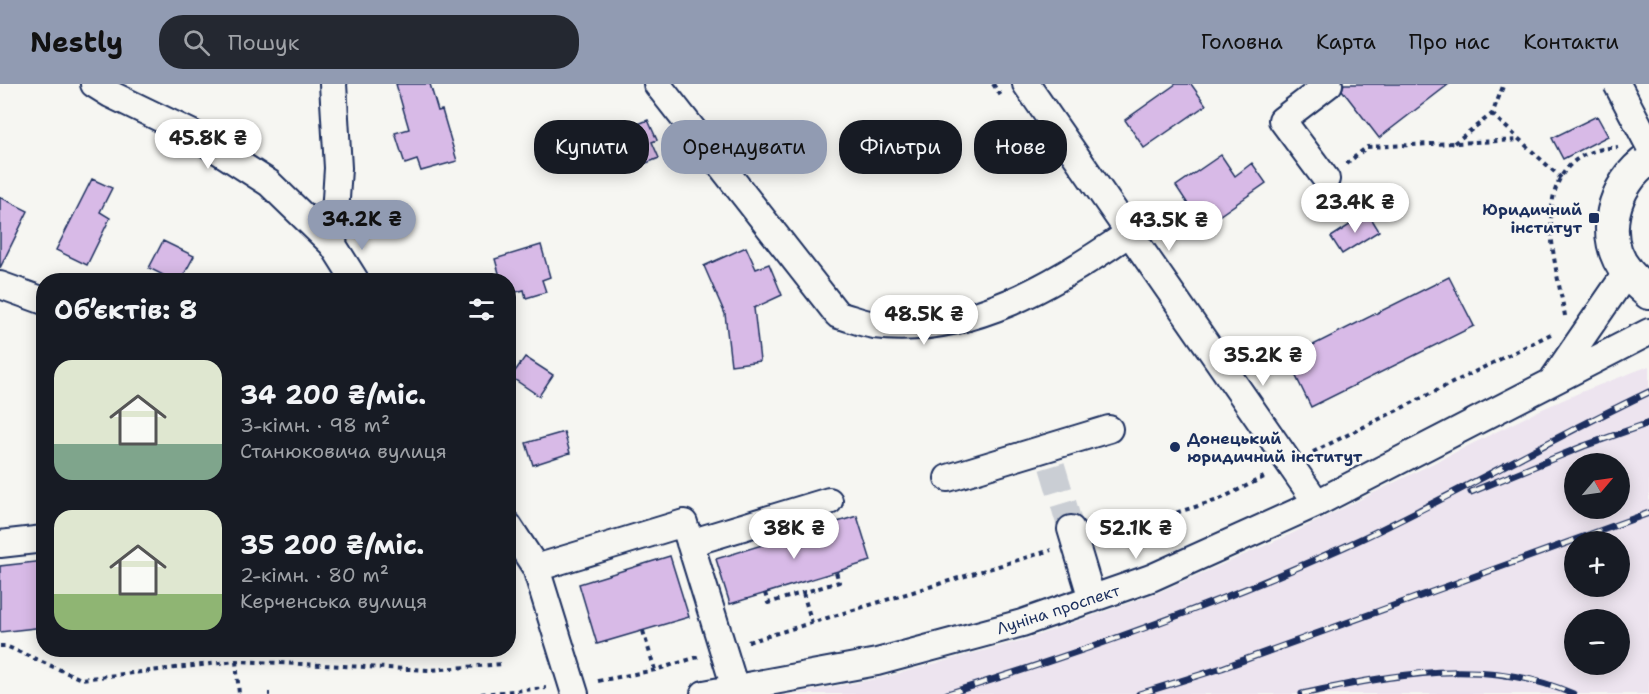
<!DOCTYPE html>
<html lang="uk">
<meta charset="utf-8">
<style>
:root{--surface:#171b24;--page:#242831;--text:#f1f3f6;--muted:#9ea1a6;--accent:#919bb2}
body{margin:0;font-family:"Shantell Sans",sans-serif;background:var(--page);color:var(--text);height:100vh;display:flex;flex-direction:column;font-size:22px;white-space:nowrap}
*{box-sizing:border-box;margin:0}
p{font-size:20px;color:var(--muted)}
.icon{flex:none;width:33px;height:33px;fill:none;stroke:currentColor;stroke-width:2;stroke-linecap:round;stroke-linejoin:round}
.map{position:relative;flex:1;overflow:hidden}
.side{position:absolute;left:36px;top:189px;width:480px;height:384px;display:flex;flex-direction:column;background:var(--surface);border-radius:24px;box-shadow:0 3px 15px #0003}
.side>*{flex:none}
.guide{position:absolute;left:534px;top:36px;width:570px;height:54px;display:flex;gap:12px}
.needle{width:39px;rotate:61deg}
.controls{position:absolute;left:1564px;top:369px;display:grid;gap:12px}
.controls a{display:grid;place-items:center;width:66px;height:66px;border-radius:50%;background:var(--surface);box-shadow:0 3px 15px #0003;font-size:30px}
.price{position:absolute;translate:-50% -51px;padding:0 14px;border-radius:21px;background:#fff;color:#222;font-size:20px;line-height:39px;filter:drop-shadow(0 2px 3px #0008)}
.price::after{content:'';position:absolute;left:50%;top:36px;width:18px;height:14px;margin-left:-9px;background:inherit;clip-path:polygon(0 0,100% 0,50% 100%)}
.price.current{background:var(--accent);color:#111}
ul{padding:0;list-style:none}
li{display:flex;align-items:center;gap:18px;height:150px;padding:0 18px}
li span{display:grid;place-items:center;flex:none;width:168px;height:120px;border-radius:18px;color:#555}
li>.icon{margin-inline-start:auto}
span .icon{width:72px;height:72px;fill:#fffc;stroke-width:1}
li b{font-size:26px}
h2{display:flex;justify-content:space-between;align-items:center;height:72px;padding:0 18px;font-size:26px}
.chip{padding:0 21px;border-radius:24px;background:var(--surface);box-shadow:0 3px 15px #0003;font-size:21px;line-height:54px}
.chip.current{background:var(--accent);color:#111}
header{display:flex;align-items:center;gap:36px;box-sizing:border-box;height:84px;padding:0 30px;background:var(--accent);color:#111}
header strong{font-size:28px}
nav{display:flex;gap:33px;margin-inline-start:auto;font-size:21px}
.search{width:420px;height:54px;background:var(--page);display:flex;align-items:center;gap:15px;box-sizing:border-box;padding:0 21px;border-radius:24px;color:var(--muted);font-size:22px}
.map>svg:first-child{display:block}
.built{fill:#ede4ef;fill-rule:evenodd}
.building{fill:#d8bae7;stroke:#1b2f5e;stroke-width:1.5}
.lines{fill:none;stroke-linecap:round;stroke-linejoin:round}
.minor-tunnel{stroke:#caced4;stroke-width:26;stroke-dasharray:26 13;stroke-linecap:butt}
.minor-casing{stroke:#1b2f5e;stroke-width:30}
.major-casing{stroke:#1b2f5e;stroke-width:36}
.path{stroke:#1b2f5e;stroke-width:4;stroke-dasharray:4.5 4.5;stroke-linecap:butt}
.minor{stroke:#f6f6f2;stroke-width:26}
.major{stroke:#f6f6f2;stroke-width:32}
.rail-casing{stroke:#1b2f5e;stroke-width:7}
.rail{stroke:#f6f6f2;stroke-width:4.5;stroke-dasharray:14;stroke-linecap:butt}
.minor-bridge-casing{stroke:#1b2f5e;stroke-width:30;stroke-linecap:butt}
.minor-bridge{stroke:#f6f6f2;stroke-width:26}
.poi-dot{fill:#1b2f5e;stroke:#f6f6f2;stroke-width:2}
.labels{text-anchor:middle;stroke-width:5;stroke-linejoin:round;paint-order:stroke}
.poi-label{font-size:16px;font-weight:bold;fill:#1b2f5e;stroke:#f6f6f2;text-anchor:end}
.street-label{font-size:16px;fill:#1b2f5e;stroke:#f6f6f2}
</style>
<header>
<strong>Nestly</strong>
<div class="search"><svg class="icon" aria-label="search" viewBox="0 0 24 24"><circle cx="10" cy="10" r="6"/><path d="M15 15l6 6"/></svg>Пошук</div>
<nav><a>Головна</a><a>Карта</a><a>Про нас</a><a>Контакти</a></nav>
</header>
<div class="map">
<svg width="1649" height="610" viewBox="0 0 1649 610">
<rect width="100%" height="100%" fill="#f6f6f2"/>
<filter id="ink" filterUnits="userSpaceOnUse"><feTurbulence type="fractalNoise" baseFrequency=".0167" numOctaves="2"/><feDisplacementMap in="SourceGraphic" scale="12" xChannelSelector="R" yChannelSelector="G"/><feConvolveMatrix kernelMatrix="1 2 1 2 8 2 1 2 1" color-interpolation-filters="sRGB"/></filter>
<g filter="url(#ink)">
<path class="built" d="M1649,282V610H794L881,594L1027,555L1157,509L1287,452L1540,326L1581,308ZM1575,380H1620V424H1575ZM1575,458H1620V502H1575ZM1575,536H1620V580H1575Z"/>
<path class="building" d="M396,0H430L438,27L442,26L457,77L421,87L417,76L405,80L395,49L409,45Z
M1176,0H1191L1206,21L1144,64L1125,36Z
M1344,0H1449L1379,54L1342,6Z
M1597,32L1608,52L1563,75L1552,54Z
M648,36L657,56L652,58L659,74L631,85L626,74L619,76L609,52Z
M1221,71L1235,92L1252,79L1266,99L1203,143L1176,102Z
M92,95L112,104L100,128L110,134L87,181L56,166Z
M0,113L28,127L0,184Z
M1368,129L1379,147L1342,170L1331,153Z
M163,157L194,172L181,196H173L149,184Z
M541,161L550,193L542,196L546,208L526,214L524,206L508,210V196H501L495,175Z
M746,163L756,185L769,180L782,211L754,224L760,277L731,281L725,230L704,182Z
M1449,193L1474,242L1311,323L1287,274Z
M525,273L553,291L539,312L511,293Z
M564,348L570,369L533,381L526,359Z
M857,432L871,477L730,520L716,475Z
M670,472L689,533L597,560L579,500Z
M44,477V543L0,548V482Z"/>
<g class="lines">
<path class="minor-tunnel" d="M1052,382L1071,445"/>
<defs>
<path id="minor" d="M94,0L110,10L191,49L269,99L333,161L355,196
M657,0L838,231C850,234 862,239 874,241C968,253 1056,200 1129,149
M1026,0L1317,419
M1326,95L1282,36L1329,0
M333,161L338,84L333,0
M0,201L44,217
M1554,294L1627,188
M948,394L1109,345
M508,441L536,484L575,610
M1071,445L1092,515
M690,459L829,417
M0,460L44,455
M536,484L684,439L735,604
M704,610L877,578L1022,539L1151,494L1317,419L1649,248"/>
<path id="major" d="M1649,75C1613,99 1598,154 1628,189C1634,196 1642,203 1649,209"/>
</defs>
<use href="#minor" class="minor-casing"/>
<use href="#major" class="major-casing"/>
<path class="path" d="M993,0L1001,12
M1492,30L1561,94
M1454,59L1492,30L1504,0
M1346,80L1367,63L1520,56
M1565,232C1557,183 1527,92 1591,68C1599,65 1609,64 1618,63
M1313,368L1551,250
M1099,452L1218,416L1266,392
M765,509L768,519L839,498L836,488
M803,509L812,539
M643,547L655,586
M748,558L1051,466
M0,562H6L81,595L236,577L430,586L502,580
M236,577L239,610
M598,597L655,586L698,573
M268,610H270
M481,610L546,604"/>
<use href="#minor" class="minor"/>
<use href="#major" class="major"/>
<defs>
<path id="rail" d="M1471,408L1584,362L1649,339
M947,610C1083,568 1216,521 1346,462C1449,415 1546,357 1649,308
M1139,610L1222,584L1649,429
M1302,610C1391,591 1486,571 1573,610"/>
</defs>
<use href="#rail" class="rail-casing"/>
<use href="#rail" class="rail"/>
<defs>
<path id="minor-bridge" d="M1617,0L1649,61"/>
</defs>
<use href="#minor-bridge" class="minor-bridge-casing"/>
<use href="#minor-bridge" class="minor-bridge"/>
</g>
</g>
<g class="poi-dot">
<rect x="1588" y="128" width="12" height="12" rx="3"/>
<circle cx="1175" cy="363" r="6"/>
</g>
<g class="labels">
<g class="poi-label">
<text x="1582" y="131">Юридичний<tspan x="1582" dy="18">інститут</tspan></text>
<text x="1187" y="360" text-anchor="start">Донецький<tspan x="1187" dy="18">юридичний інститут</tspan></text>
</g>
<g class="street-label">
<text transform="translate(1058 525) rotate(-18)" y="6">Луніна проспект</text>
</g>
</g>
</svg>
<div class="controls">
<a><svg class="needle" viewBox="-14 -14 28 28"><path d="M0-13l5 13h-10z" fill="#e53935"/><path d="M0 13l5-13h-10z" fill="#9ea1a6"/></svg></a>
<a>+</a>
<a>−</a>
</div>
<b class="price" style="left:208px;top:86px">45.8K ₴</b>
<b class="price" style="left:1355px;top:150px">23.4K ₴</b>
<b class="price current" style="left:362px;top:167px">34.2K ₴</b>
<b class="price" style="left:1169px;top:168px">43.5K ₴</b>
<b class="price" style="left:924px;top:262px">48.5K ₴</b>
<b class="price" style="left:1263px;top:303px">35.2K ₴</b>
<b class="price" style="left:794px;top:476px">38K ₴</b>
<b class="price" style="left:1136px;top:476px">52.1K ₴</b>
<div class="guide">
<a class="chip">Купити</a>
<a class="chip current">Орендувати</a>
<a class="chip">Фільтри</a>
<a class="chip">Нове</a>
</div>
<section class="side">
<h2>Об’єктів: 8<svg class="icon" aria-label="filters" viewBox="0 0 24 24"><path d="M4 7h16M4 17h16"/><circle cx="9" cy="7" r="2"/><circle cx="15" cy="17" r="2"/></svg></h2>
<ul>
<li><span style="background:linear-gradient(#dfe7d0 70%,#7fa58c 0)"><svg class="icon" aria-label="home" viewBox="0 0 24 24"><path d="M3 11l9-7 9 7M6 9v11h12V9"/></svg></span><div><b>34 200 ₴/міс.</b><p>3-кімн. · 98 m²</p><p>Станюковича вулиця</p></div></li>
<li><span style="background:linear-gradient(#dfe7d0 70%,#8fb573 0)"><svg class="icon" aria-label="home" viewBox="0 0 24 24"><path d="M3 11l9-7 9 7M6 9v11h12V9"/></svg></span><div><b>35 200 ₴/міс.</b><p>2-кімн. · 80 m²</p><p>Керченська вулиця</p></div></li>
</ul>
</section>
</div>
